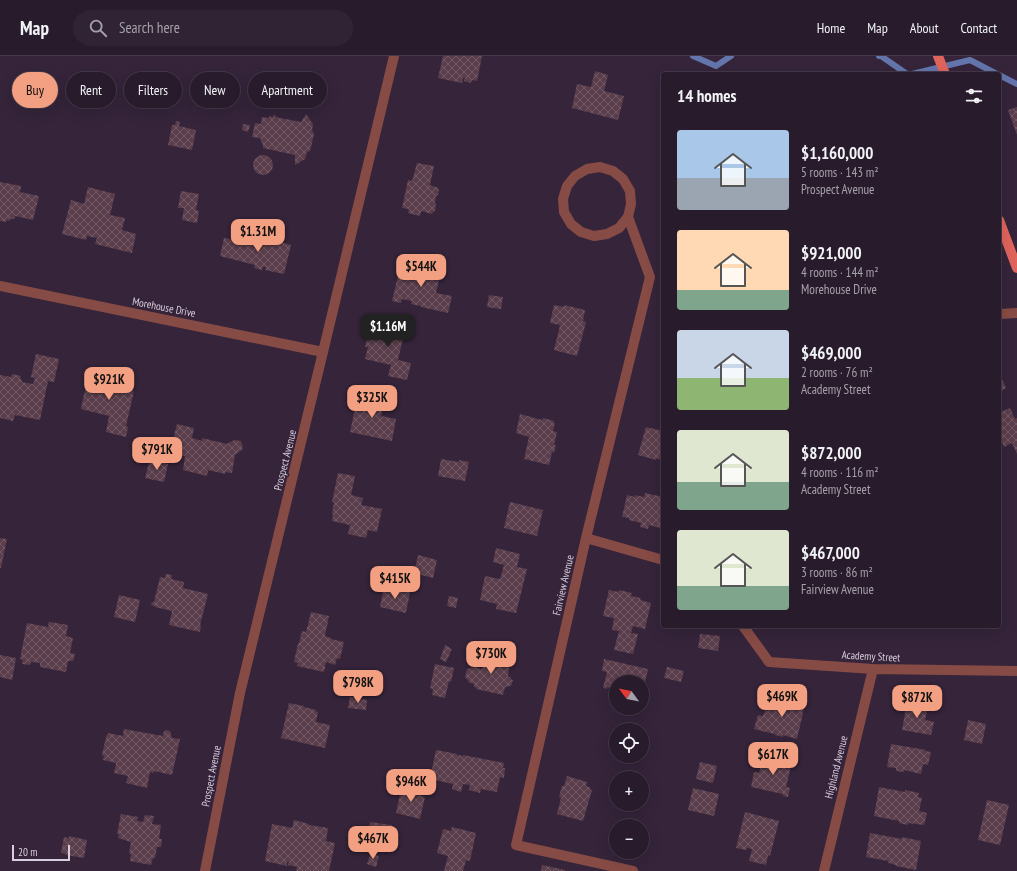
<!DOCTYPE html>
<meta charset="utf-8">
<style>
:root{--surface:#281b2c;--page:#302434;--text:#f1f3f6;--muted:#a5a1a9;--line:#443948;--accent:#f39f82}
body{margin:0;font-family:"PT Sans Narrow",sans-serif;background:var(--page);color:var(--text);height:100vh;display:flex;flex-direction:column;font-size:15px;white-space:nowrap}
*{box-sizing:border-box;margin:0}
p{font-size:13px;color:var(--muted)}
.icon{flex:none;width:22px;height:22px;fill:none;stroke:currentColor;stroke-width:2;stroke-linecap:round;stroke-linejoin:round}
.map{position:relative;flex:1;overflow:hidden}
.details{position:absolute;left:661px;top:16px;width:340px;height:556px;display:flex;flex-direction:column;background:var(--surface);border-radius:4px;box-shadow:0 4px 16px #0002,0 0 0 1px var(--line)}
.details>*{flex:none}
.top-card{position:absolute;left:12px;top:16px;width:380px;height:36px;display:flex;gap:8px}
.needle{width:26px;rotate:302deg}
.tools{position:absolute;left:609px;top:619px;display:grid;gap:8px}
.tools a{display:grid;place-items:center;width:40px;height:40px;border-radius:50%;background:var(--surface);box-shadow:0 4px 16px #0002,0 0 0 1px var(--line);font-size:20px}
.scale{position:absolute;left:12px;bottom:10px;width:58px;box-sizing:border-box;padding-left:4px;border:2px solid #d9cedd;border-top:0;font-size:11px;line-height:14px;white-space:nowrap;color:#d9cedd;-webkit-text-stroke:3px #35243a;paint-order:stroke}
.price{position:absolute;translate:-50% -34px;padding:0 9px;border-radius:8px;background:var(--accent);color:#111;font-size:13px;line-height:26px;filter:drop-shadow(0 1px 2px #0008)}
.price::after{content:'';position:absolute;left:50%;top:24px;width:12px;height:9px;margin-left:-6px;background:inherit;clip-path:polygon(0 0,100% 0,50% 100%)}
.price.on{background:#222;color:#fff}
ul{padding:0;list-style:none}
li{display:flex;align-items:center;gap:12px;height:100px;padding:0 16px}
li span{display:grid;place-items:center;flex:none;width:112px;height:80px;border-radius:4px;color:#555}
li>.icon{margin-inline-start:auto}
span .icon{width:48px;height:48px;fill:#fffc;stroke-width:1}
li b{font-size:17px}
h2{display:flex;justify-content:space-between;align-items:center;height:48px;padding:0 16px;font-size:17px}
.tag{padding:0 14px;border-radius:18px;background:var(--surface);box-shadow:0 4px 16px #0002,0 0 0 1px var(--line);font-size:14px;line-height:36px}
.tag.on{background:var(--accent);color:#111}
header{display:flex;align-items:center;gap:24px;box-sizing:border-box;height:56px;padding:0 20px;background:var(--surface);border-bottom:1px solid var(--line)}
header strong{font-size:19px}
nav{display:flex;gap:22px;margin-inline-start:auto;font-size:14px}
.search{width:280px;height:36px;background:var(--page);display:flex;align-items:center;gap:10px;box-sizing:border-box;padding:0 14px;border-radius:22px;color:var(--muted);font-size:15px}
.map>svg:first-child{display:block}
.lines{fill:none;stroke-linecap:round;stroke-linejoin:round}
.stream{stroke:#6375ab;stroke-width:6}
.building{fill:url(#building-cross-hatch)}
.minor{stroke:#874b45;stroke-width:10}
.major{stroke:#df645c;stroke-width:10}
.labels{text-anchor:middle;stroke-width:3.5;stroke-linejoin:round;paint-order:stroke}
.street-label{font-size:11px;fill:#d9cedd;stroke:#35243a}
</style>
<header>
<strong>Map</strong>
<div class="search"><svg class="icon" aria-label="search" viewBox="0 0 24 24"><circle cx="10" cy="10" r="6"/><path d="M15 15l6 6"/></svg>Search here</div>
<nav><a>Home</a><a>Map</a><a>About</a><a>Contact</a></nav>
</header>
<div class="map">
<svg width="1017" height="815" viewBox="0 0 1017 815">
<defs>
<pattern id="building-cross-hatch" width="8" height="8" patternUnits="userSpaceOnUse"><rect width="8" height="8" fill="#5b3e4c"/><path d="M0 0l8 8M0 8l8-8" fill="none" stroke="#725965"/></pattern>
</defs>
<rect width="100%" height="100%" fill="#35243a"/>
<g class="lines">
<path class="stream" d="M693,0L716,10L731,0
M879,0H881L907,18
M912,18L970,4L997,18
M999,19L1017,28"/>
</g>
<path class="building" d="M443,0H482L477,25L472,24L471,27L464,25L465,22H463L462,27L438,22Z
M595,15L608,19L604,35L624,40L618,64L572,52L577,28L591,31Z
M1017,51V79L1008,54Z
M306,58L313,68L312,74L314,78L310,95L307,96L305,103L295,109V99L263,92V89L260,82L252,81L255,67L261,68L262,61L269,62V60L273,61V59L276,60L275,61L301,66Z
M176,65L180,66L179,70L196,74L192,94L168,89L172,69H175Z
M243,68L250,69L248,76L242,74Z
M253 109a10 10 0 1 1 20 0a10 10 0 1 1-20 0Z
M417,107L434,110L430,129L438,132L439,134L438,139L436,140L435,147L436,149L435,155L433,156L432,158L421,155L420,160L408,157L409,153L402,152L408,124L412,125Z
M0,126L21,130L20,136L39,140L33,164L15,160L14,163H10V165L6,164V166L0,165Z
M88,131L115,138L110,159L125,162L122,174L136,178L132,197L95,188L97,182L87,180L86,184L62,178L71,144L84,148Z
M181,135L199,138L196,154L199,155L197,167L182,164L184,152H178Z
M239,179L261,184V181L291,189L284,218L265,214L266,211H263L262,214L254,212L255,209L220,200L224,182L230,183L236,180L238,181Z
M401,207L441,215L436,237L452,240L448,257L421,251V250L411,248L412,245L402,243L401,247L392,245Z
M489,239L503,241L501,253L487,251Z
M554,249L564,251V249L585,254L583,265L586,266L577,300L554,294L560,269L550,267Z
M380,263L406,269L398,304L411,307L407,324L388,320L391,309L365,303L368,291H365L369,274L377,276Z
M36,298L59,303L54,326L48,325L40,364L15,359L13,365L0,362V319L11,321L12,318L21,320L20,323L22,324V326L33,328L35,322L31,321Z
M89,314L124,322L121,332L134,335L126,370L128,371L126,381L106,376L109,360L81,353Z
M999,316L1006,332L999,336Z
M358,338L385,344L381,360L396,363L392,385L350,376Z
M1010,352L1015,363L1017,362V398L1012,387L1004,391L999,378V370L1001,369L999,364V357Z
M520,358L542,364L543,362L554,365L553,367H555L553,375L557,376L554,389H556L554,397L552,396L549,409L524,403L529,381L516,377Z
M177,368L194,372L192,382L202,385V382L227,388L234,384L241,385L243,393L235,399L232,417L225,416V418L208,414L207,420L183,414L185,400L170,396Z
M646,371L663,375L660,390H663V395L661,404L657,402L656,404L638,399Z
M150,403L168,408L164,426L145,422Z
M441,403L459,406V404L469,406L465,425L438,420Z
M338,417L355,420L351,439L363,442L361,449L382,453L377,476L368,474L366,482L348,478L350,469L332,465L333,458H332L334,446H332Z
M645,437L663,441V471L661,470L660,472L649,469L648,473L640,471L641,467L629,464V462L622,461L627,439L635,441V439L644,441Z
M510,446L543,454L537,480L504,472Z
M0,482L7,483L1,512H0Z
M496,492L520,498L517,511L527,513L516,557L496,553L497,548L480,544L485,520L500,523L504,509L493,506Z
M418,499L437,504L433,522L414,517Z
M166,518L172,519L171,523L184,526L183,532L208,538L200,569H201L200,576L169,569L172,555L155,551V550L151,549L152,546H154L160,521L165,522Z
M384,531L410,536L406,557L380,551Z
M609,534L618,536L619,534L632,537L631,540L641,542L640,544L651,547L645,573L633,570L631,577L638,578L633,598L614,594L619,575L612,574L614,562L603,560Z
M119,539L140,544L135,566L114,561Z
M449,540L458,542L456,552L447,550Z
M311,556L329,560L325,580L331,582V583L344,586L340,603L337,602L335,609L326,606L324,616L297,610L298,607L294,606L298,587H299L302,575L306,576Z
M49,566L68,569L66,580L73,582L70,597L75,598L73,605H68L66,616L40,611V607L31,606L30,609L22,608L23,604L20,603L27,567L48,571Z
M700,578L720,580L718,595L698,592Z
M445,589L452,593L446,606L440,603Z
M485,597L509,603L507,611L509,612L508,621H511L510,623L513,624L511,630H509L508,631H505L503,639L476,633L477,632L474,631V628L470,627L465,621L467,613L474,611L482,613Z
M0,599L16,602L12,624L0,621Z
M604,603L648,613L645,627L642,626H616V633L607,631V633L603,632L607,616L602,615Z
M435,608L454,612L451,626L449,625L445,642L432,639L433,633L430,632Z
M667,611L684,615L681,626L664,622Z
M772,640L805,648L797,683L783,679V681L775,679V678L754,673L758,659L763,660L765,654L768,655Z
M350,641L367,644L366,654L348,652Z
M907,646L928,650L925,664L934,666L931,679L902,674Z
M289,647L304,650V651L316,654L315,655L318,656L316,666L330,669L325,692L281,682Z
M968,664L986,668L982,688L964,684Z
M124,673L163,680V677L166,674L170,675L172,682L180,683L172,719L154,715V717L150,716L147,732L126,727L128,720L114,717L116,707L103,704L104,700L102,699L106,681L108,677L123,680Z
M891,688L926,694L925,695L931,696L928,709L923,708L921,718L904,714V716L896,715V712L887,711Z
M436,694L457,698V699L463,700V699L504,707L503,712H505L504,722L500,721L497,736L481,733L480,737L469,734L470,729L463,728L461,736L452,733L453,728L430,723Z
M763,700L792,706L786,731L790,732L788,741L783,740V738L751,731L754,716L759,717Z
M700,706L717,710L713,727L696,723Z
M567,720L587,726L586,730L591,732L590,734H592L583,765L557,758L561,742L559,741L562,730H564Z
M407,730L420,733L418,739L425,741L420,763L396,757L401,734L406,736Z
M879,731L905,736V734L919,737L918,741L922,742L919,755L927,757L924,769L908,767V769L899,767V765L874,760Z
M693,732L719,738L714,760L688,754Z
M987,744L1009,749L1000,789L978,784Z
M616,745V748H635L634,755L614,749Z
M745,756L779,765L770,800L768,799L766,809L749,805L752,793L747,792L746,794L736,792Z
M121,758L138,761L137,765L143,766L145,759L154,760L152,768L161,769L159,783H162L161,791H157L155,802H153L151,809L130,805L131,798L129,797L131,786L118,782L119,778H117Z
M294,764L309,768V769L328,772L326,785L335,787L329,815H296L297,811L288,809L289,806H287V810L265,805L272,768L292,772Z
M370,766L392,769L390,788L367,785Z
M452,771L476,777L470,805L466,804L463,815H444L448,800L437,797L443,773L451,775Z
M870,777L902,783V781L921,785L916,814L896,810V809L888,807V805L866,801Z
M69,780L87,784L84,802L66,799V798L61,797L64,781L69,782Z
M370,798L379,800L376,811L367,808Z
M542,809L565,814V815H541Z"/>
<g class="lines">
<path class="minor" d="M628,161L619,172L607,178L594,180L581,176L571,168L564,156L563,143L567,130L575,120L587,113L600,111L613,115L623,123L630,135L631,148L628,161L650,221L586,482L516,789L633,815
M0,230L323,296
M999,258L1017,257
M586,482L663,504
M743,570L769,606L873,613L1017,615
M205,815L240,637L323,296L394,0
M824,815L873,613"/>
<path class="major" d="M938,0L945,18
M999,164L1017,212"/>
</g>
<g class="labels">
<g class="street-label">
<text transform="translate(164 251) rotate(11)" y="4">Morehouse Drive</text>
<text transform="translate(285 404) rotate(-76)" y="4">Prospect Avenue</text>
<text transform="translate(563 529) rotate(-77)" y="4">Fairview Avenue</text>
<text transform="translate(871 600) rotate(3)" y="4">Academy Street</text>
<text transform="translate(836 711) rotate(-76)" y="4">Highland Avenue</text>
<text transform="translate(211 720) rotate(-79)" y="4">Prospect Avenue</text>
</g>
</g>
</svg>
<div class="tools">
<a><svg class="needle" viewBox="-14 -14 28 28"><path d="M0-13l5 13h-10z" fill="#e53935"/><path d="M0 13l5-13h-10z" fill="#a5a1a9"/></svg></a>
<a><svg class="icon" aria-label="locate" viewBox="0 0 24 24"><circle cx="12" cy="12" r="6"/><path d="M12 2v4M12 18v4M2 12h4M18 12h4"/></svg></a>
<a>+</a>
<a>−</a>
</div>
<div class="scale">20 m</div>
<b class="price" style="left:258px;top:197px">$1.31M</b>
<b class="price" style="left:421px;top:232px">$544K</b>
<b class="price on" style="left:388px;top:292px">$1.16M</b>
<b class="price" style="left:109px;top:345px">$921K</b>
<b class="price" style="left:372px;top:363px">$325K</b>
<b class="price" style="left:157px;top:415px">$791K</b>
<b class="price" style="left:395px;top:544px">$415K</b>
<b class="price" style="left:491px;top:619px">$730K</b>
<b class="price" style="left:358px;top:648px">$798K</b>
<b class="price" style="left:782px;top:662px">$469K</b>
<b class="price" style="left:917px;top:663px">$872K</b>
<b class="price" style="left:773px;top:720px">$617K</b>
<b class="price" style="left:411px;top:747px">$946K</b>
<b class="price" style="left:373px;top:804px">$467K</b>
<div class="top-card">
<a class="tag on">Buy</a>
<a class="tag">Rent</a>
<a class="tag">Filters</a>
<a class="tag">New</a>
<a class="tag">Apartment</a>
</div>
<section class="details">
<h2>14 homes<svg class="icon" aria-label="filters" viewBox="0 0 24 24"><path d="M4 7h16M4 17h16"/><circle cx="9" cy="7" r="2"/><circle cx="15" cy="17" r="2"/></svg></h2>
<ul>
<li><span style="background:linear-gradient(#a9c7e8 60%,#9aa5b1 0)"><svg class="icon" aria-label="home" viewBox="0 0 24 24"><path d="M3 11l9-7 9 7M6 9v11h12V9"/></svg></span><div><b>$1,160,000</b><p>5 rooms · 143 m²</p><p>Prospect Avenue</p></div></li>
<li><span style="background:linear-gradient(#ffd9b3 75%,#7fa58c 0)"><svg class="icon" aria-label="home" viewBox="0 0 24 24"><path d="M3 11l9-7 9 7M6 9v11h12V9"/></svg></span><div><b>$921,000</b><p>4 rooms · 144 m²</p><p>Morehouse Drive</p></div></li>
<li><span style="background:linear-gradient(#c9d6e8 60%,#8fb573 0)"><svg class="icon" aria-label="home" viewBox="0 0 24 24"><path d="M3 11l9-7 9 7M6 9v11h12V9"/></svg></span><div><b>$469,000</b><p>2 rooms · 76 m²</p><p>Academy Street</p></div></li>
<li><span style="background:linear-gradient(#dfe7d0 65%,#7fa58c 0)"><svg class="icon" aria-label="home" viewBox="0 0 24 24"><path d="M3 11l9-7 9 7M6 9v11h12V9"/></svg></span><div><b>$872,000</b><p>4 rooms · 116 m²</p><p>Academy Street</p></div></li>
<li><span style="background:linear-gradient(#dfe7d0 70%,#7fa58c 0)"><svg class="icon" aria-label="home" viewBox="0 0 24 24"><path d="M3 11l9-7 9 7M6 9v11h12V9"/></svg></span><div><b>$467,000</b><p>3 rooms · 86 m²</p><p>Fairview Avenue</p></div></li>
</ul>
</section>
</div>
